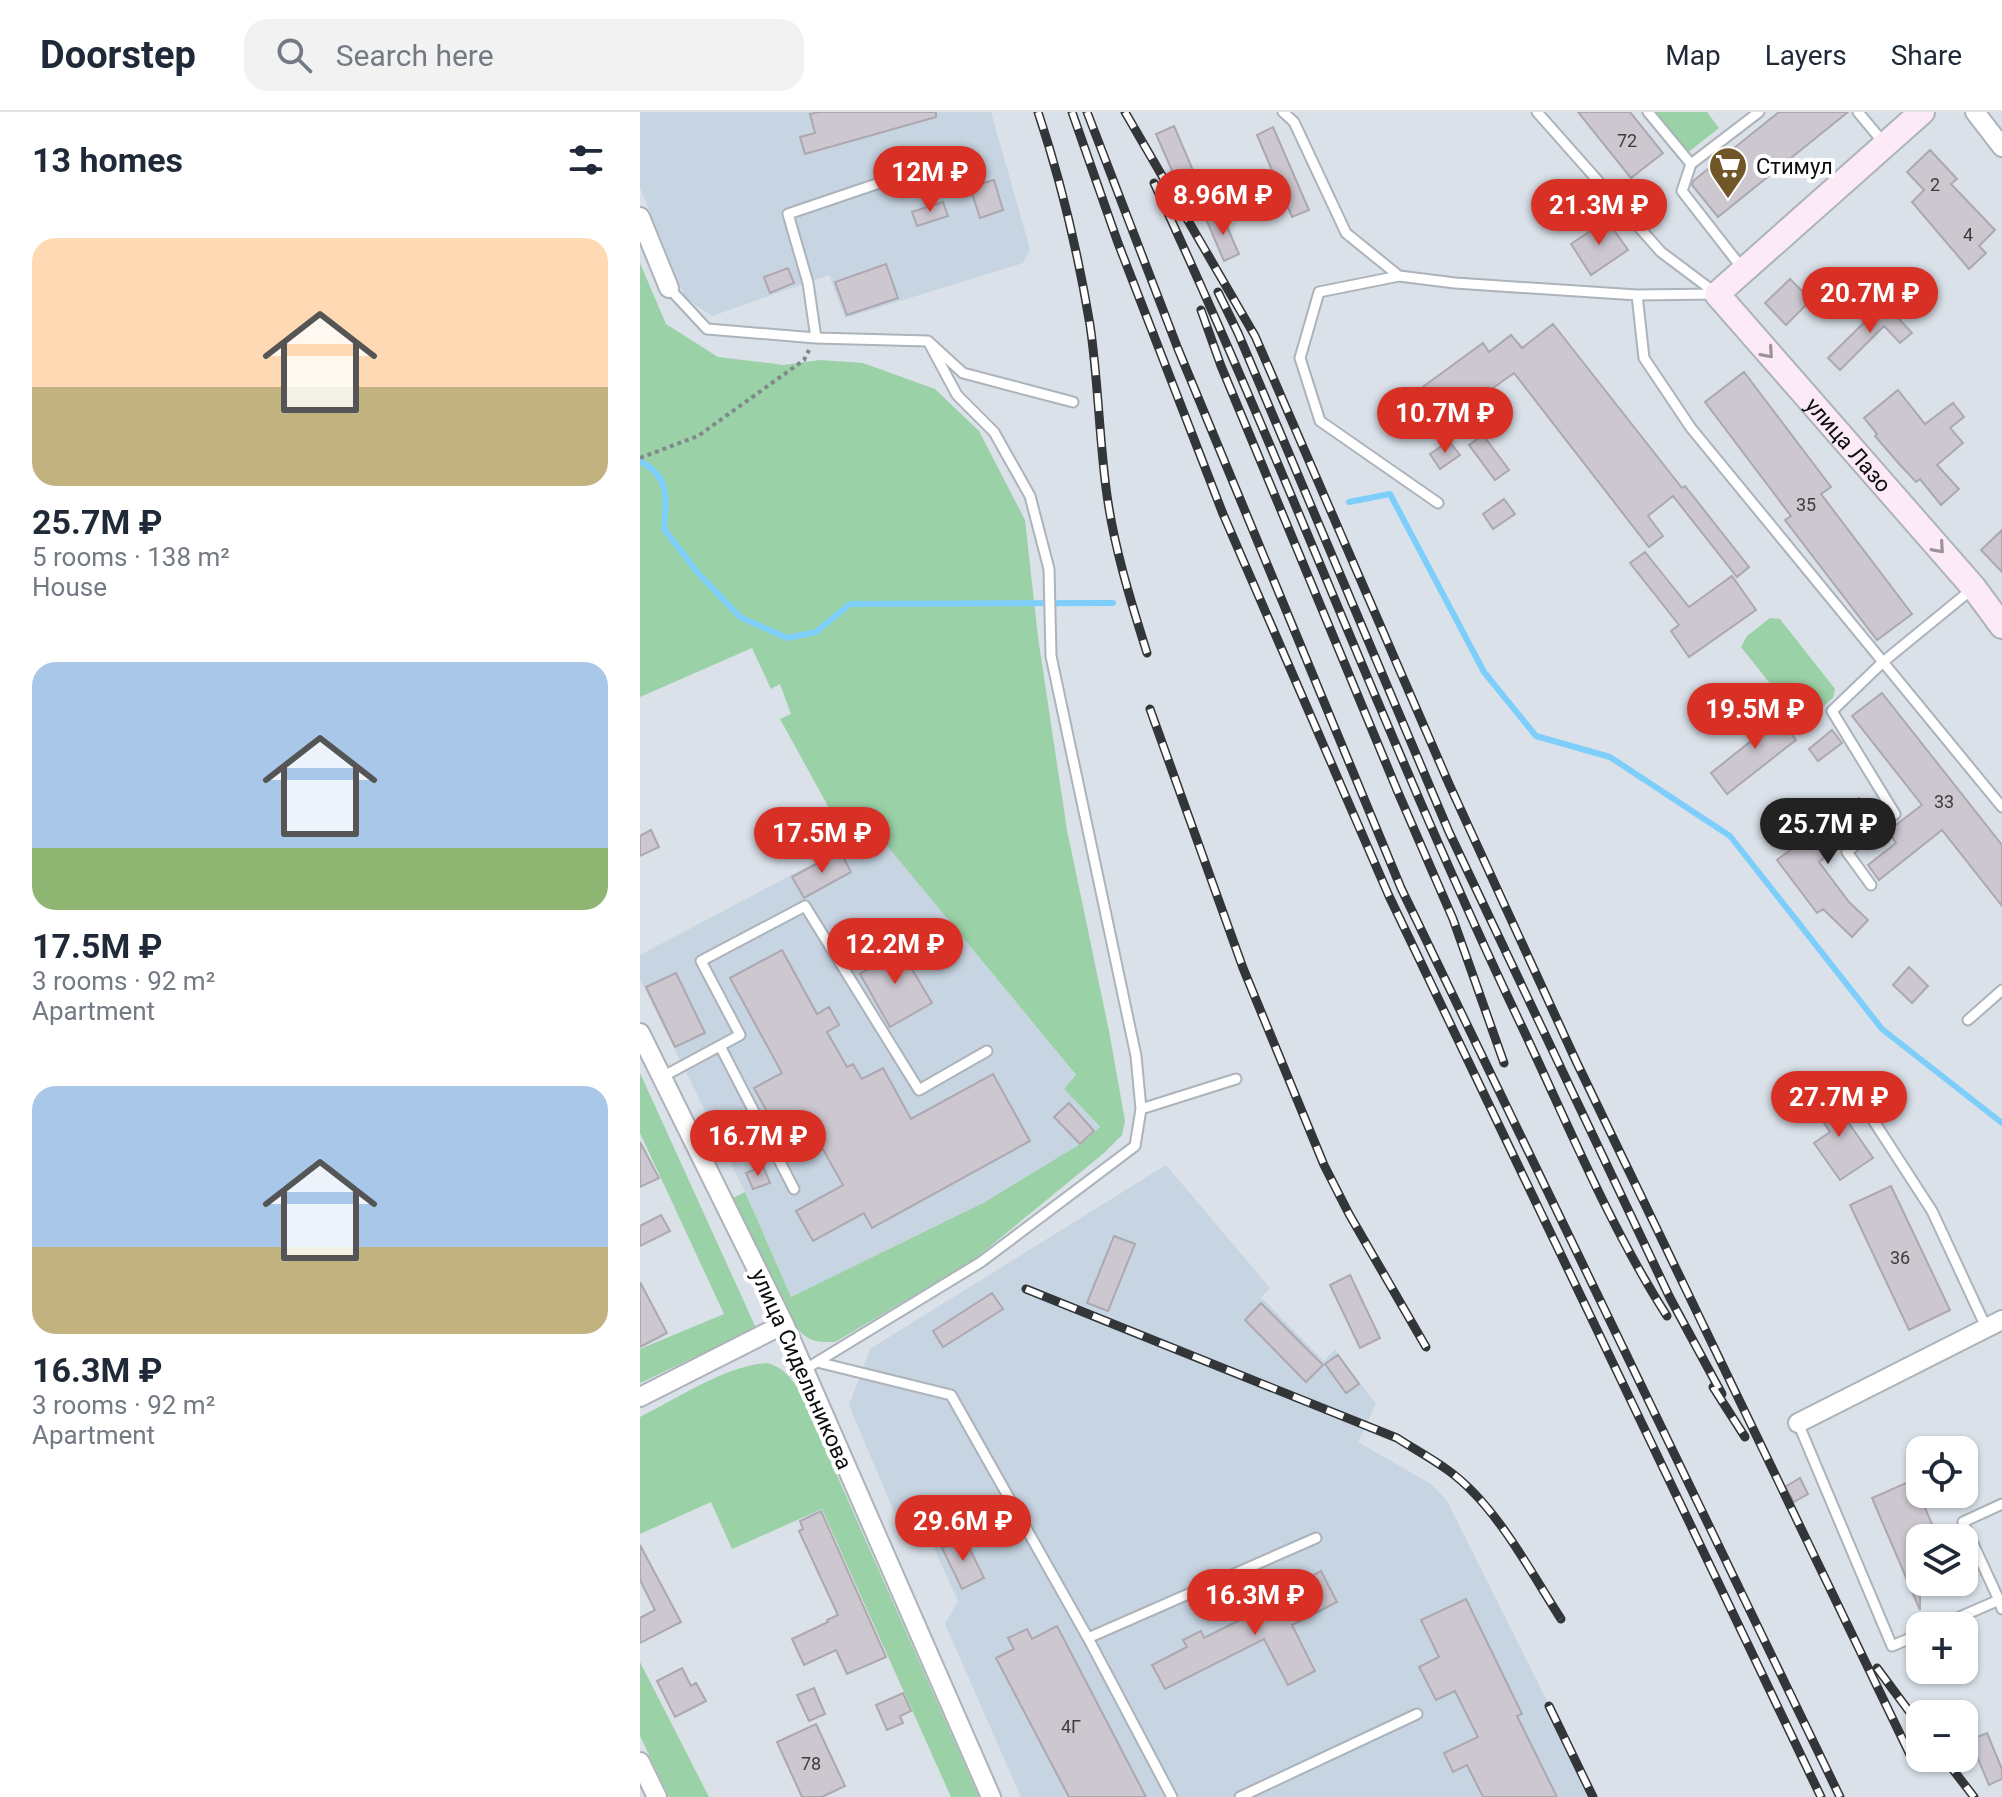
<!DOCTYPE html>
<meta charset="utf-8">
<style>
:root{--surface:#fff;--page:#f2f2f3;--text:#1f2937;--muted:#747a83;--line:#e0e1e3;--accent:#d93025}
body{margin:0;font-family:Roboto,sans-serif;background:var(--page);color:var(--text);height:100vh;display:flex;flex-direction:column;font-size:30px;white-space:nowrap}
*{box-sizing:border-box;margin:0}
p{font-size:26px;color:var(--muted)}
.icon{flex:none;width:44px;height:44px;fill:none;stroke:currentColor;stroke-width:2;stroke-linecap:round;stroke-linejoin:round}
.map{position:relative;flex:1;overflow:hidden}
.panel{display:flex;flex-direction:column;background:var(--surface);width:640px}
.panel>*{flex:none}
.buttons{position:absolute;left:1266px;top:1324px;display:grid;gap:16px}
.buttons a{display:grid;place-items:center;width:72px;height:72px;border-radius:16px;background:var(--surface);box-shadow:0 2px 6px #0004;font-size:40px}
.price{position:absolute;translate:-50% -68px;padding:0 18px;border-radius:28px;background:var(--accent);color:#fff;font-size:26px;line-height:52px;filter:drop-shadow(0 2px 4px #0008)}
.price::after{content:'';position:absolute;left:50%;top:48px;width:24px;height:18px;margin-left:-12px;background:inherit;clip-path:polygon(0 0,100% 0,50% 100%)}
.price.on{background:#222;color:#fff}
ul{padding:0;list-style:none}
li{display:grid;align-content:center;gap:16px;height:424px;padding:0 32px}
li span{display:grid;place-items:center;height:248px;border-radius:24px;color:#555}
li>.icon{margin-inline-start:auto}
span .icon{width:144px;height:144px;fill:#fffc;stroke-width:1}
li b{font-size:34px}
h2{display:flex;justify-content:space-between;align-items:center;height:96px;padding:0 32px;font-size:34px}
header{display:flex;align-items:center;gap:48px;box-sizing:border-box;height:112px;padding:0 40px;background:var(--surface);border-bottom:2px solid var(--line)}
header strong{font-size:38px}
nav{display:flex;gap:44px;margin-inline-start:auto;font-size:28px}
.search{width:560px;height:72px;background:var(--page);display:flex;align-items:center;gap:20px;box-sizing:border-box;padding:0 28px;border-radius:24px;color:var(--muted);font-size:30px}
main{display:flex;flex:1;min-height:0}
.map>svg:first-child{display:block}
.built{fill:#c7d4e1}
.green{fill:#9bd1a6}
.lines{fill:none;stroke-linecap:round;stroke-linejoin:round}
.stream{stroke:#7ecefc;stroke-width:6}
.building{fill:#cdc7d0;stroke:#ada8b0;stroke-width:2}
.lane-casing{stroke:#acb3ba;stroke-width:13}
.street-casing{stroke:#acb3ba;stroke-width:22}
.secondary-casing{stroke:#acb3ba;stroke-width:28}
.path{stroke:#83888d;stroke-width:4;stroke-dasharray:4 4;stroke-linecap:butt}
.lane{stroke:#fff;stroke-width:9}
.street{stroke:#fff;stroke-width:18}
.secondary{stroke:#fceaf6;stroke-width:24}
.rail-casing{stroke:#333639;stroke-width:9}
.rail{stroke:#fff;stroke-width:6;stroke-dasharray:18;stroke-linecap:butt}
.oneway{stroke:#9c929a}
.labels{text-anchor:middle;stroke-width:8;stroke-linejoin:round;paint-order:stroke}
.number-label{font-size:18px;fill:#3c3c3f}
.poi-label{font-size:22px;fill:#0b0d0f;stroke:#fff;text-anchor:start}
.street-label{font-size:22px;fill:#0b0d0f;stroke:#fff}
</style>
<header>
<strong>Doorstep</strong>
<div class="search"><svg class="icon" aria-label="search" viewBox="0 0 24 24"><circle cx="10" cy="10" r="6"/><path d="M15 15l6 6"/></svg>Search here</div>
<nav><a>Map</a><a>Layers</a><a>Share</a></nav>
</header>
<main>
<section class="panel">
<h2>13 homes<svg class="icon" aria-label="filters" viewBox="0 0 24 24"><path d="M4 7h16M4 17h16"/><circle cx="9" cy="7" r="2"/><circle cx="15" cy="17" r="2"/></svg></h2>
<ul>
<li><span style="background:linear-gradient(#ffd9b3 60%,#c2b280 0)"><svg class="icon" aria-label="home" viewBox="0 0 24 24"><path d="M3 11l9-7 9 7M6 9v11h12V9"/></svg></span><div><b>25.7M ₽</b><p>5 rooms · 138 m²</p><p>House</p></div></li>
<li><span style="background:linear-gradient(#a9c7e8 75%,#8fb573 0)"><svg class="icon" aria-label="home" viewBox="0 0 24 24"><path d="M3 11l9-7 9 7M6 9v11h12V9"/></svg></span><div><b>17.5M ₽</b><p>3 rooms · 92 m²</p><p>Apartment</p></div></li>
<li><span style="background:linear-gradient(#a9c7e8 65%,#c2b280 0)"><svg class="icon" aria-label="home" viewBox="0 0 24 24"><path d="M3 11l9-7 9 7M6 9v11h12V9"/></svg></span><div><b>16.3M ₽</b><p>3 rooms · 92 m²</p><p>Apartment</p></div></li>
</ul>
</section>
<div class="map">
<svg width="1362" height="1685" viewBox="0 0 1362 1685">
<rect width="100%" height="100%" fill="#dae1e9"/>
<path class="built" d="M0,0H351L390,137L383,151L205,206L189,163L72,204L45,186L0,76Z
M222,702L436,964L424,977L460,1016L445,1029L345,1090L151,1185L105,1080L0,867V843L208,733L199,714Z
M526,1053L630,1176L621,1185L684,1249L695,1237L736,1292L718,1330L791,1372L807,1389L955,1685H381L305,1512L318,1489L291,1430L265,1426L209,1293L230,1237Z"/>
<path class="green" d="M1013,0H1067L1079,16L1046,42Z
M0,151L26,212L78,245L144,253L180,248L223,251L295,277L339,319L385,408L398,525L427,718L469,919L485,1009L482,1023L464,1041L331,1150L195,1230C184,1230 174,1231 165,1224C140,1204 107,1119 91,1087L105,1080L151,1185L345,1090L445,1029L460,1015L424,977L436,963L222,703L199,714L140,607L151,602L140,572L131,577L112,536L0,585Z
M1130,506L1140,507L1195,577L1193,586L1168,608L1160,609L1101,535L1107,524Z
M0,961L116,1216L0,1271V1237L84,1202L0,1021Z
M127,1251C145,1256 152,1267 161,1282L339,1685H311L182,1397L92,1437L71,1390L0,1422V1305C38,1286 85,1254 127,1251Z
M0,1550L69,1685H29L0,1624Z"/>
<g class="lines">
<path class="stream" d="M0,349C31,365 26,387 24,417L58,461L100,505L147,526L176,520L210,492L473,491
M709,390L750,382L844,560L896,624L970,645L1090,724L1242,917L1362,1011"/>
</g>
<path class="building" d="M179,0H296V5L165,42L160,25L175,21L170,2Z
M938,0H990L1023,41L991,66Z
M1139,0H1208L1078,105L1052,73L1053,69Z
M534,14L561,77L543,84L516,22Z
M633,15L669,98L652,105L617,23Z
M1290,38L1317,67L1311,72L1355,118L1339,134L1346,141L1329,157L1272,90L1284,78L1267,60Z
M354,68L363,98L340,106L330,75Z
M303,90L308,104L277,114L272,100Z
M581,101L599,142L584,149L566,107Z
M967,108L988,138L951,163L931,132Z
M246,152L258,186L207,203L195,170Z
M148,156L154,171L130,181L124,165Z
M1150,167L1171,188L1146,213L1125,191Z
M1240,195L1243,198L1248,195L1272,221L1260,231L1244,214L1200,258L1188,246Z
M913,212L1042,376L1045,374L1109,455L1097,465L1033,384L1008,404L1023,424L1009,435L874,261L804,311L780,277L843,231L849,240L871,223L882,236Z
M1104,260L1191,375L1181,382L1272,502L1237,528L1145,408L1151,404L1065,290Z
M1258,278L1285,312L1313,291L1324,305L1310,316L1323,331L1297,353L1319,377L1301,393L1280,367L1276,370L1261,354L1235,324L1237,322L1224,306Z
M843,323L869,358L855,368L829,333Z
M809,329L820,343L800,357L790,342Z
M864,387L875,402L853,417L843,402Z
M1362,418V460L1341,438Z
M1005,440L1049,495L1092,464L1116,498L1049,545L1031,519L1039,513L990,451Z
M1242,581L1362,733V794L1302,718L1239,768L1228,753L1256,731L1248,719L1282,693L1212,604Z
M1131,596L1156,628L1087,682L1071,661L1116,625L1108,614Z
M1192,618L1202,631L1178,649L1169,637Z
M1219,686L1235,707L1179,750L1209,790L1228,808L1212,825L1183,797L1177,801L1137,748Z
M220,706L230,724L214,733L204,715Z
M11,718L19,735L0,744V724Z
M200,739L211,760L164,786L152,765Z
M256,830L292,891L250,915L220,862L236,853L231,845Z
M142,838L177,902L189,895L199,913L187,920L207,955L213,952L222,967L243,956L271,1007L353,962L390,1029L232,1116L224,1101L173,1129L156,1099L203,1073L175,1023L159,1032L146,1008L135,1014L114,976L142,961L90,866Z
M1269,855L1288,874L1272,891L1253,873Z
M36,861L65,921L35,935L6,875Z
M1186,978L1233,1046L1200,1068L1174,1031L1190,1020L1169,989Z
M429,991L454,1019L440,1032L414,1005Z
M95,1016L103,1033L89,1041L81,1023Z
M0,1030L19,1066L0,1075Z
M123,1054L130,1071L113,1077L106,1061Z
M1251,1074L1310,1198L1269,1218L1210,1093Z
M21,1103L30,1119L0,1134V1114Z
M474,1124L495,1132L468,1199L447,1191Z
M710,1163L740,1226L720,1236L690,1173Z
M0,1170L27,1221L0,1235Z
M352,1181L363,1197L303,1235L293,1219Z
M621,1191L683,1253L666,1270L605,1208Z
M698,1243L719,1272L706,1281L685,1252Z
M1160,1366L1168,1382L1154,1390L1145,1375Z
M1273,1368L1298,1426H1280V1498L1232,1386Z
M181,1399L246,1545L207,1562L196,1538L164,1553L152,1527L188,1510L187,1508L198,1503L159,1419L163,1417L160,1409Z
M324,1425L344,1466L322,1477L302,1436Z
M0,1433L41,1510L0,1531V1506L15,1498L0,1468Z
M681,1459L697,1490L652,1513L675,1559L648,1573L624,1527L525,1577L512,1553L547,1535L543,1528L561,1519L564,1526L610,1503L606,1496L624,1487L627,1495L668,1474L664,1468Z
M826,1487L882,1602L877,1604L917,1685H843L827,1653L813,1660L804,1641L838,1625L815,1579L796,1588L779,1555L799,1545L781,1508Z
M417,1514L506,1685H429L356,1546L374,1537L368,1526L387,1517L392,1527Z
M42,1556L51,1574L56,1571L66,1589L35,1605L17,1569Z
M174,1576L185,1602L169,1609L157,1583Z
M263,1581L271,1599L260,1604L263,1611L247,1618L236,1593Z
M176,1612L205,1674L182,1685H162L137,1630Z
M1347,1621L1362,1657V1667L1349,1673L1330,1628Z"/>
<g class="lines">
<defs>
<path id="lane" d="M643,0L654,10L706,121L759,164L815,171L997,183L1077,182
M897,0L1021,140L1077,182
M1008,0L1051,52
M1218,0L1243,30
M1102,156L1042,79L1051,52L1119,0
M759,164L679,180L660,246L680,309L798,391
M29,176L67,217L176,226L288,229L323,261L433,290
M997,183L1004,246L1051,316L1362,695
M176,226L168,171L148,102L266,62
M1231,773L1207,740L1255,702L1192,599L1243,550L1331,478
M1328,908L1362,878
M80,934L154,1077
M22,965L100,923L61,849L165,794L279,978L347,939
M1211,974L1292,1099L1346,1215
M501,997L596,967
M177,1250L311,1283L448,1526L532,1685
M164,1258L341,1150L495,1034L501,997L496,944L411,544L409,457L390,384L354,320L317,283L288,229
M1158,1311L1252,1534L1280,1522
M1359,1488L1323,1410L1362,1392
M1299,1514L1359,1488L1362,1497
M448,1526L676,1426
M600,1685L777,1602"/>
<path id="street" d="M1335,0L1362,35
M0,105L29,176
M0,921L144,1212L351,1685
M0,1285L144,1212
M1158,1311L1362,1208
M0,1650L17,1685"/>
<g id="secondary">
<path id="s1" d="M1282,0L1077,182L1334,476L1362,514"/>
</g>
</defs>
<use href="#lane" class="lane-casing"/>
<use href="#street" class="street-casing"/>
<use href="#secondary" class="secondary-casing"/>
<path class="path" d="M0,346L58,324L164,248L169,238"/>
<use href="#lane" class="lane"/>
<use href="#street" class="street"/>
<use href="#secondary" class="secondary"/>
<defs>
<path id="rail" d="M398,0C421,69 438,141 450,213C458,267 459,322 466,376C473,432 490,487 507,541
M432,0L478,131L583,402L749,784L1181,1685
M447,0L538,237L761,776L1200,1685
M485,0L615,224L809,672L936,949L1273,1649
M514,71C645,351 751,641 884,919C929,1015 970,1115 1027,1204
M578,180L598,221L809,720L1030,1186L1082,1282
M561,198L581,254L623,355L757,678L813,807L864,951
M510,597L603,856L684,1053L709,1102L786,1235
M386,1177L757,1326C774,1337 793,1347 809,1359C856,1393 890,1459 921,1507
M1073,1275L1105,1325
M1237,1556L1280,1614
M909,1594L953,1685
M1304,1646L1334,1685"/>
</defs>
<use href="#rail" class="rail-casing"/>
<use href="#rail" class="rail"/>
</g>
<defs><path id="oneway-chevron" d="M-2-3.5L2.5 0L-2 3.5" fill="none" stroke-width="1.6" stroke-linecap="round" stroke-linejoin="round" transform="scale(2)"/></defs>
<g class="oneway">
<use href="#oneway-chevron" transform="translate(1128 241) rotate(49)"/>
<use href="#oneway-chevron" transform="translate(1299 436) rotate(49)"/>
</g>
<defs>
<symbol id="supermarket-pin" viewBox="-11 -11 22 30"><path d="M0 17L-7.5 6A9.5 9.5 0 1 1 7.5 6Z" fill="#715628" stroke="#fff"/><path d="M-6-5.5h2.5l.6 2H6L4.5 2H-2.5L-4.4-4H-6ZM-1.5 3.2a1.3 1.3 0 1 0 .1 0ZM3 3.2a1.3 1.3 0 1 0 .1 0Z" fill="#fff"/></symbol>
</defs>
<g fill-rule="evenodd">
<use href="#supermarket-pin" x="1066" y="32" width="44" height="60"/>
</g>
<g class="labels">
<g class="number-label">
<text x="987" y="35">72</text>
<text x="1295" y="79">2</text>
<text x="1328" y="129">4</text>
<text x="1166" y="399">35</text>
<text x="1304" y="696">33</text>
<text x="1260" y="1152">36</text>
<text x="431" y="1621">4Г</text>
<text x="171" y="1658">78</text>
</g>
<g class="poi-label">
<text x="1116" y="62">Стимул</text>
</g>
<g class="street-label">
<text dy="8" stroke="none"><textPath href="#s1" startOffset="474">улица Лазо</textPath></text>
<text transform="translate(162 1257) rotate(66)" y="8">улица Сидельникова</text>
</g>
</g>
</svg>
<div class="buttons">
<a><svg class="icon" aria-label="locate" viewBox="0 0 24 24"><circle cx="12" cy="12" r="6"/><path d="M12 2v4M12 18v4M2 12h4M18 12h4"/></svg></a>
<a><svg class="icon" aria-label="layers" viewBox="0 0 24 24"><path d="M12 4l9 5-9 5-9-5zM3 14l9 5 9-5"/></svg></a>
<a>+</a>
<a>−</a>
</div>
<b class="price" style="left:290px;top:102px">12M ₽</b>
<b class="price" style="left:583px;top:125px">8.96M ₽</b>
<b class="price" style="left:959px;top:135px">21.3M ₽</b>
<b class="price" style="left:1230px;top:223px">20.7M ₽</b>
<b class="price" style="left:805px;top:343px">10.7M ₽</b>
<b class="price" style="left:1115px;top:639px">19.5M ₽</b>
<b class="price on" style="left:1188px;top:754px">25.7M ₽</b>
<b class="price" style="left:182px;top:763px">17.5M ₽</b>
<b class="price" style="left:255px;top:874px">12.2M ₽</b>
<b class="price" style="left:1199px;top:1027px">27.7M ₽</b>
<b class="price" style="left:118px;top:1066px">16.7M ₽</b>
<b class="price" style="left:323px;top:1451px">29.6M ₽</b>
<b class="price" style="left:615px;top:1525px">16.3M ₽</b>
</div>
</main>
